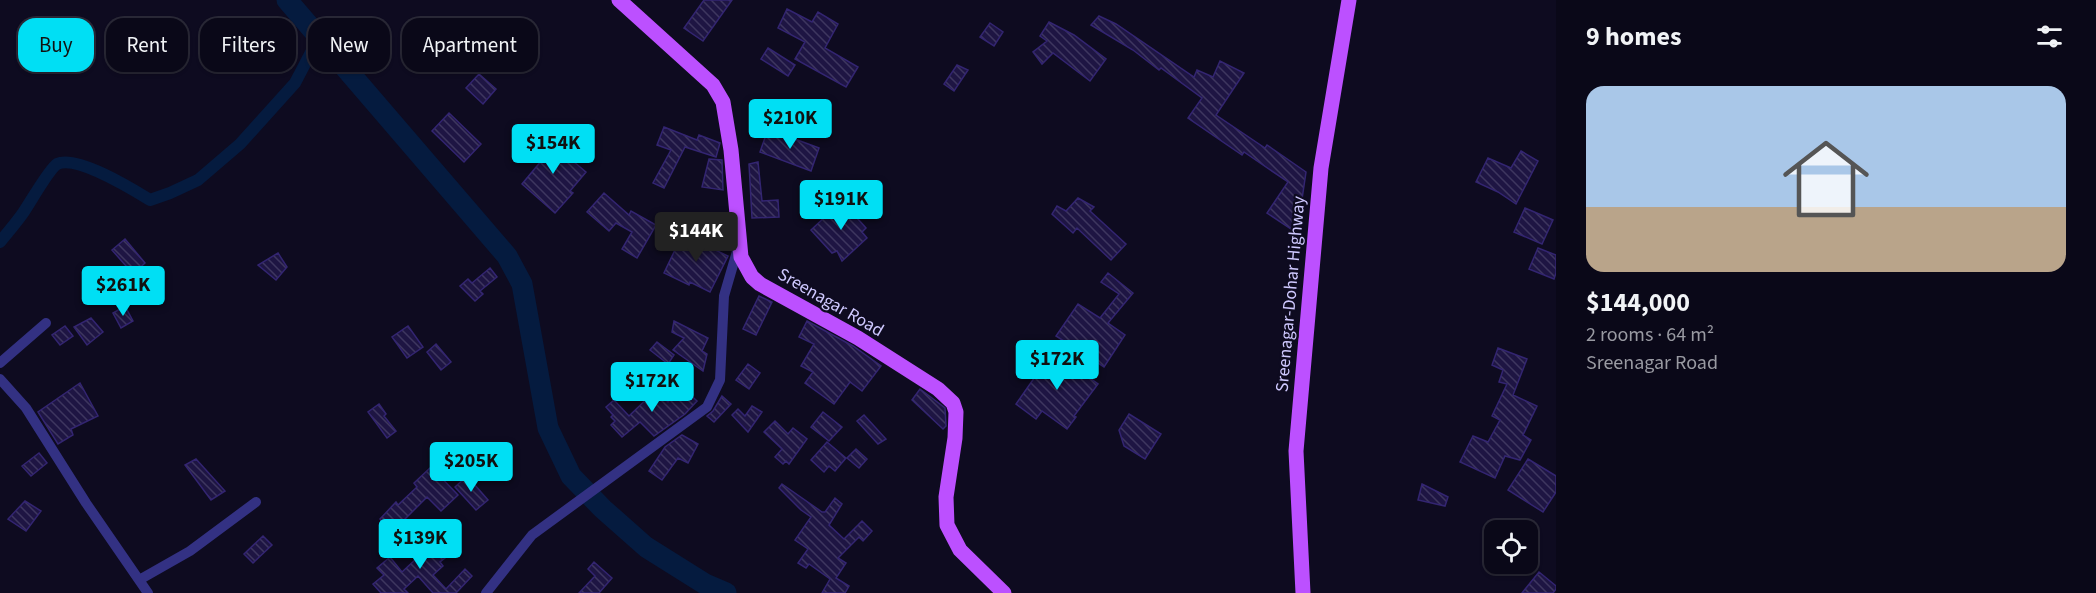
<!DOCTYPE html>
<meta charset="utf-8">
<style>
:root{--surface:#0a0818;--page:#181625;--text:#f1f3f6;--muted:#999aa2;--line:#2a2937;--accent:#00dff4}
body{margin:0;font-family:"Source Sans 3",sans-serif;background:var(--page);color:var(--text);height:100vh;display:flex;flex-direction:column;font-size:22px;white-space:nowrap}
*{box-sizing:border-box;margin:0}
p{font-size:20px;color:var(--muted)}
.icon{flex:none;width:33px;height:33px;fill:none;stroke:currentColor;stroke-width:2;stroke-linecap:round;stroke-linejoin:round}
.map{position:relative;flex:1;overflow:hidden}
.panel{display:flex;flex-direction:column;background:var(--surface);width:540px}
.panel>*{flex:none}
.banner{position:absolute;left:18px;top:18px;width:570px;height:54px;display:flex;gap:12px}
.buttons{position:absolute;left:1484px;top:520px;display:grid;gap:12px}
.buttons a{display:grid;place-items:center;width:54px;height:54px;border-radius:12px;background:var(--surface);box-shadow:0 2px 4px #0004,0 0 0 2px var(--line);font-size:30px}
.price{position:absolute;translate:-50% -51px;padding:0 14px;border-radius:6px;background:var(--accent);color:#111;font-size:20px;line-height:39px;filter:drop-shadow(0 2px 3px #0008)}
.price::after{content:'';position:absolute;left:50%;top:36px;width:18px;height:14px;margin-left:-9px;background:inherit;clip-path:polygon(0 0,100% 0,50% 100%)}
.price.current{background:#222;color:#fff}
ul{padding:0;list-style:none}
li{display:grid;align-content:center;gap:12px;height:318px;padding:0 30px}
li span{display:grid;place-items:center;height:186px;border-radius:18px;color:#555}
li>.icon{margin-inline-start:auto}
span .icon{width:108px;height:108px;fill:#fffc;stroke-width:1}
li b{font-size:26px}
h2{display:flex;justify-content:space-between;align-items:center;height:72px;padding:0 30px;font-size:26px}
.tag{padding:0 21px;border-radius:18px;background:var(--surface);box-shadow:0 2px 4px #0004,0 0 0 2px var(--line);font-size:21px;line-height:54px}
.tag.current{background:var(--accent);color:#111}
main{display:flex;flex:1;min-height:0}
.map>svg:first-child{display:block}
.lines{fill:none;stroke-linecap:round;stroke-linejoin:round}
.canal{stroke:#051b3f;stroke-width:12}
.river{stroke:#051b3f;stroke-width:21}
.building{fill:url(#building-back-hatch);stroke:#332571;stroke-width:1.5}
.street{stroke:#333183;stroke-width:10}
.primary{stroke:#bc50ff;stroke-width:15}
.labels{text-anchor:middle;stroke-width:4.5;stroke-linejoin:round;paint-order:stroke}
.street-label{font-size:18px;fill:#cfc9ff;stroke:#0e0b20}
</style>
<main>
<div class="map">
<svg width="1556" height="593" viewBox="0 0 1556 593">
<defs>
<pattern id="building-back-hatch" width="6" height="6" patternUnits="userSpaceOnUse" patternTransform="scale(1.5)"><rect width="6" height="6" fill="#1e1543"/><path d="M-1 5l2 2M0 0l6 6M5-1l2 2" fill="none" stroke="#3e365f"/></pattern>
</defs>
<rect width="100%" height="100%" fill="#0e0b20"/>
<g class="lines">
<path class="canal" d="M0,242C8,232 16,223 23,213C30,203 49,169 57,164C77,155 132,189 150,200L170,193L198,180L240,144L295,83L319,37"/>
<path class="river" d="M287,0L507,256L522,284L548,428L571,476L603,509L646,547L705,584L726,593"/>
</g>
<path class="building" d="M704,0H732L703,41L684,28Z
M787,9L812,22L818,12L838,24L825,48L858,67L846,87L795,59L805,42L778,28Z
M1099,16L1116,24L1194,77L1197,70L1213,77L1220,61L1244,73L1216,115L1265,148L1267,145L1306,172L1297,233L1267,213L1288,182L1244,152L1242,155L1188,118L1202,98L1161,68L1159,70L1133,50L1091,25Z
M1049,22L1074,35L1106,59L1090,81L1053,53L1042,64L1033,52L1047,41L1040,36Z
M990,23L1003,32L994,46L980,37Z
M768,48L795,65L788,76L761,59Z
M957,65L968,70L954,91L944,84Z
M479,74L496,89L483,104L466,88Z
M449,113L481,144L464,162L432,131Z
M664,127L697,140L699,135L720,143L716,157L685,147L664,188L653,183L671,150L657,145Z
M768,129L819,148L811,171L760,152Z
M541,134L586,172L570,191L573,193L555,213L522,184L542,160L529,149Z
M1521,151L1538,161L1516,204L1498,192L1476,182L1488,158L1511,168Z
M709,159L722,160L723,190L702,187Z
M758,162L762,201L778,200L779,217L752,218L749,164Z
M604,193L629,215L631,211L656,225L637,258L622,249L632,232L616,223L609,231L587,212Z
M1078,198L1094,207L1090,211L1126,244L1111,260L1077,228L1073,233L1052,214L1057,206L1066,211Z
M842,201L866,228L862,232L867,238L842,261L837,251L832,253L811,230Z
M1525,208L1553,220L1542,244L1514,232Z
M684,231L709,243L707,246L728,256L710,292L690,282L689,285L664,273Z
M125,239L145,263L133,274L112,250Z
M1538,248L1556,255V273L1554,279L1529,269Z
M278,253L287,267L276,280L258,265Z
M490,268L497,277L480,291L483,294L475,301L460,286L468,279L472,283Z
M1108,273L1133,293L1108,323L1125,335L1104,367L1056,336L1078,304L1100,318L1119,294L1101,282Z
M759,296L772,302L756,335L743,329Z
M125,306L133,321L121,328L113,313Z
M91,318L103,332L87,345L74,327Z
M674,321L708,338L702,351L707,354L703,371L673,350L684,338L672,332Z
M807,321L853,346L881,366L862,391L850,382L834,404L805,383L813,372L801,366L814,344L799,337Z
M65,326L73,336L60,345L52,335Z
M408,326L423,347L407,358L392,337Z
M657,342L674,355L668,364L650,350Z
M436,344L451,362L441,370L427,352Z
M1498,348L1527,359L1513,395L1537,406L1523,435L1531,440L1520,460L1505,456L1495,478L1460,462L1473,436L1488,442L1500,420L1492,416L1507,384L1499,382L1503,370L1492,365Z
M1053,351L1098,384L1074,416L1076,417L1067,429L1042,411L1036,419L1016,404Z
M748,364L760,373L749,389L736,380Z
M80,383L98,416L71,429L73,435L58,444L38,412Z
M682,387L697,401L685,414L654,436L640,422L622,437L611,425L615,421L611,417L613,415L606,407L614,400L629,416L656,390L668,402Z
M920,389L945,408L946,426L943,429L912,400Z
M722,396L731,404L714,422L707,416L713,411Z
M379,404L386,414L384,416L396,431L387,438L368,412Z
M752,406L762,412L748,432L732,415L738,409L745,416Z
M823,412L842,427L829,441L811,427Z
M1129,414L1161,434L1145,459L1124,446L1119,430Z
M864,415L886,439L878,444L857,421Z
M775,421L788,434L793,428L807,439L789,464L786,461L783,464L775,457L782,449L764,432Z
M682,435L698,444L688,463L678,458L662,480L649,471L665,447Z
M827,442L846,458L835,471L829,466L824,472L811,460Z
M856,449L867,459L859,468L847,458Z
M39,453L47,463L31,476L22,466Z
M196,459L225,491L211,500L185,465Z
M1528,459L1556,476V492L1543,512L1508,490Z
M431,467L458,495L441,511L427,497L400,524L398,522L389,530L380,519L396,502L398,505L417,487L414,483Z
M467,476L488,500L476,510L455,487Z
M782,484L822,512H825L835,498L842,504L829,525L844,539L862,521L872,531L863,541L859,537L838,558L846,563L836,578L849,586L845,593H822L830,579L809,564L806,568L798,563L808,549L795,540L811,517L801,510L779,488Z
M1422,484L1448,497L1445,506L1418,500Z
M25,501L41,511L26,531L8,519Z
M439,534L454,551L440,562L443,566L433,575L446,589L465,569L472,576L456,593H433L418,576L404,589L408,593H381L373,584L384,575L377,568L390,557L402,572L417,558L409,549L422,538L427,544Z
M263,536L272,545L253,563L244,554Z
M594,562L612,578L599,593H579L595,576L588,569Z
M1539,572L1556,586V589L1553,593H1522Z"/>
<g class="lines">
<path class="street" d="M0,363L46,323
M0,379L26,408L86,503L148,593
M139,580L190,551L256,502
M486,593L532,535L707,407L720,380L724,296L738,248"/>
<path class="primary" d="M619,0L713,85L723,102L731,150L741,257L752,277L760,284L858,338L938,389L953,403L956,412L955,438L946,497L947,525L960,550L1004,593
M1303,593L1296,451L1321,168L1349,0"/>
</g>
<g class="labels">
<g class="street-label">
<text transform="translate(1290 294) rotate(-85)" y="6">Sreenagar-Dohar Highway</text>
<text transform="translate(831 302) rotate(30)" y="6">Sreenagar Road</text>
</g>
</g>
</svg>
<div class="buttons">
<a><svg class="icon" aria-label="locate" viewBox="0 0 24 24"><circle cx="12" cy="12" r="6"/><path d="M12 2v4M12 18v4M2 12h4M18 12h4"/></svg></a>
</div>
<b class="price" style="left:790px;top:150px">$210K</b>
<b class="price" style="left:553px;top:175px">$154K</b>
<b class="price" style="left:841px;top:231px">$191K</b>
<b class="price current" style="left:696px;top:263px">$144K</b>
<b class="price" style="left:123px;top:317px">$261K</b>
<b class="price" style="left:1057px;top:391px">$172K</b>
<b class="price" style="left:652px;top:413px">$172K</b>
<b class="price" style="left:471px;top:493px">$205K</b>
<b class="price" style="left:420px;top:570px">$139K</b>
<div class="banner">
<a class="tag current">Buy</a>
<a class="tag">Rent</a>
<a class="tag">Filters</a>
<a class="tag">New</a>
<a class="tag">Apartment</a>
</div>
</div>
<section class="panel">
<h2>9 homes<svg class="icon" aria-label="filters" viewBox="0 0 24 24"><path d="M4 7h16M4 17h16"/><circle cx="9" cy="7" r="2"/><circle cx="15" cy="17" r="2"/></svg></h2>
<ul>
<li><span style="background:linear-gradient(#a9c7e8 65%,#b9a48a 0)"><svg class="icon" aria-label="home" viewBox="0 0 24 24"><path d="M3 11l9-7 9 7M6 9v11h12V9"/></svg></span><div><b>$144,000</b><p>2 rooms · 64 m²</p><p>Sreenagar Road</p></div></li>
</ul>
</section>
</main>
